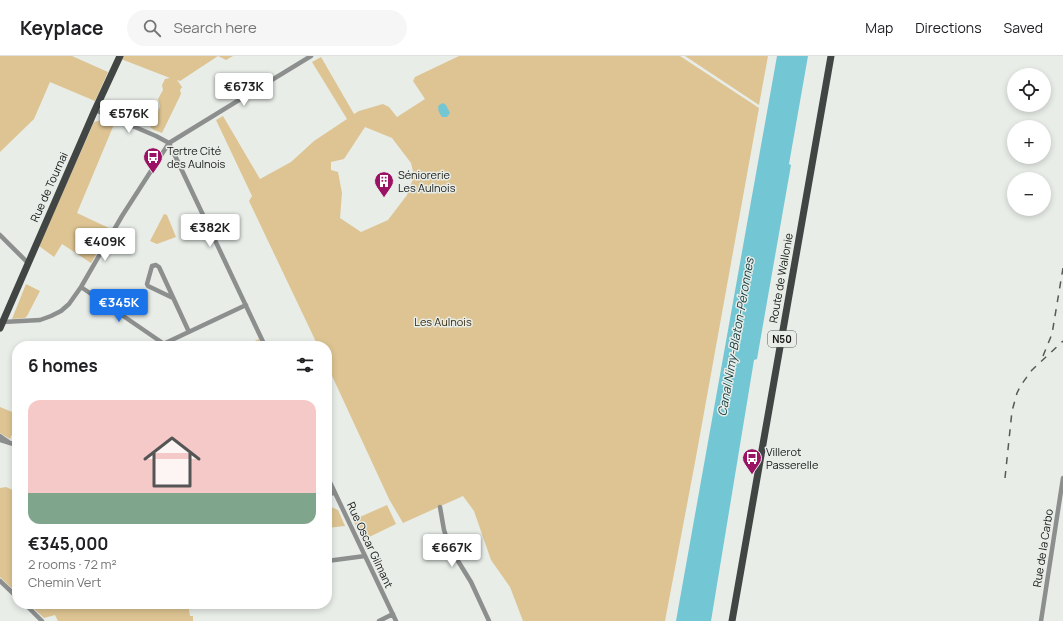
<!DOCTYPE html>
<meta charset="utf-8">
<style>
:root{--surface:#fff;--page:#f6f6f6;--text:#202124;--muted:#757577;--line:#e0e0e0;--accent:#1a73e8}
body{margin:0;font-family:Manrope,sans-serif;background:var(--page);color:var(--text);height:100vh;display:flex;flex-direction:column;font-size:15px;white-space:nowrap}
*{box-sizing:border-box;margin:0}
p{font-size:13px;color:var(--muted)}
.icon{flex:none;width:22px;height:22px;fill:none;stroke:currentColor;stroke-width:2;stroke-linecap:round;stroke-linejoin:round}
.map{position:relative;flex:1;overflow:hidden}
.side{position:absolute;left:12px;top:285px;width:320px;height:268px;display:flex;flex-direction:column;background:var(--surface);border-radius:16px;box-shadow:0 2px 6px #0003}
.side>*{flex:none}
.controls{position:absolute;left:1007px;top:12px;display:grid;gap:8px}
.controls a{display:grid;place-items:center;width:44px;height:44px;border-radius:50%;background:var(--surface);box-shadow:0 2px 6px #0003;font-size:20px}
.price{position:absolute;translate:-50% -34px;padding:0 9px;border-radius:4px;background:#fff;color:#222;font-size:13px;line-height:26px;filter:drop-shadow(0 1px 2px #0008)}
.price::after{content:'';position:absolute;left:50%;top:24px;width:12px;height:9px;margin-left:-6px;background:inherit;clip-path:polygon(0 0,100% 0,50% 100%)}
.price.selected{background:var(--accent);color:#fff}
ul{padding:0;list-style:none}
li{display:grid;align-content:center;gap:8px;height:212px;padding:0 16px}
li span{display:grid;place-items:center;height:124px;border-radius:12px;color:#555}
li>.icon{margin-inline-start:auto}
span .icon{width:72px;height:72px;fill:#fffc;stroke-width:1}
li b{font-size:17px}
h2{display:flex;justify-content:space-between;align-items:center;height:48px;padding:0 16px;font-size:17px}
header{display:flex;align-items:center;gap:24px;box-sizing:border-box;height:56px;padding:0 20px;background:var(--surface);border-bottom:1px solid var(--line)}
header strong{font-size:19px}
nav{display:flex;gap:22px;margin-inline-start:auto;font-size:14px}
.search{width:280px;height:36px;background:var(--page);display:flex;align-items:center;gap:10px;box-sizing:border-box;padding:0 14px;border-radius:22px;color:var(--muted);font-size:15px}
.map>svg:first-child{display:block}
.green{fill:#ddc492;fill-rule:evenodd}
.water{fill:#73c6d3}
.lines{fill:none;stroke-linecap:round;stroke-linejoin:round}
.minor{stroke:#8d8f8f;stroke-width:4.5}
.primary{stroke:#414645;stroke-width:7}
.rail{stroke:#565957;stroke-width:1.5;stroke-dasharray:7 7;stroke-linecap:butt}
.labels{text-anchor:middle;stroke-width:3;stroke-linejoin:round;paint-order:stroke}
.shield{fill:#e8ede8;stroke:#545755;stroke-width:1}
.shield-label{font-size:10px;font-weight:bold;fill:#151716}
.poi-label{font-size:11px;fill:#151716;stroke:#e8ede8;text-anchor:start}
.street-label{font-size:11px;fill:#151716;stroke:#e8ede8}
.park-label{font-size:11px;fill:#34270c;stroke:#e8ede8}
.water-label{font-size:12px;font-style:italic;fill:#0d363c;stroke:#e8ede8}
</style>
<header>
<strong>Keyplace</strong>
<div class="search"><svg class="icon" aria-label="search" viewBox="0 0 24 24"><circle cx="10" cy="10" r="6"/><path d="M15 15l6 6"/></svg>Search here</div>
<nav><a>Map</a><a>Directions</a><a>Saved</a></nav>
</header>
<div class="map">
<svg width="1063" height="565" viewBox="0 0 1063 565">
<rect width="100%" height="100%" fill="#e8ede8"/>
<path class="green" d="M0,0H72L108,16L95,45L50,26L34,63L0,96Z
M122,0H233L226,4L218,0L180,25L177,24L182,31L180,34L181,38L162,77L154,74L150,71L153,69L160,50L158,43L163,34L162,29L165,23L170,22L121,3Z
M459,0H680L759,52L696,401L665,565H523L510,531L491,504L474,455L463,440L403,467L389,443L327,309V290H318L249,145L252,140L216,64L223,60L260,123L291,106L314,85L347,63L312,6L321,1L354,58L359,55L383,48L389,51L397,61L425,43L413,25L415,21ZM365,71L392,82L411,107L414,120L407,139L388,164L361,176L340,162L342,137L338,116L331,114V106L344,103Z
M685,0H768L759,49Z
M107,63L115,66L77,157L111,173L91,207L62,188L54,201L39,190L94,66Z
M164,158L167,159L176,181L157,188L150,185Z
M26,228L40,235L27,260L25,262L12,263Z
M259,283L262,290H244Z
M0,351L17,358V366L10,383L0,377Z
M6,431L17,436V537L0,521V432Z
M327,449L338,454L345,470L327,472Z
M387,449L396,468L363,484L353,464Z
M29,548H188L190,560H193V565H58L55,559L44,562Z"/>
<path class="water" d="M777,0H808L789,108L791,109L757,303L754,304L711,565H676Z
M443,47L446,49L450,57L447,61H442C439,57 437,53 439,49Z"/>
<g class="lines">
<path class="minor" d="M95,54L156,80L169,87
M169,87L265,290
M0,179L28,207
M81,231L167,290
M173,242L148,230L147,228L152,210L156,209L159,211L189,276
M3,266L40,264L51,260L61,255L69,248L81,231L122,160L169,87L311,0
M159,290L246,249
M0,380L10,387L0,384
M10,387L17,389
M327,420L396,565
M327,438L335,437
M440,451L444,474L450,492L471,526L489,565
M327,505L365,500
M0,525L17,541
M25,548L42,565
M379,565L393,558
M1041,565L1063,422"/>
<path class="primary" d="M0,272L95,54L120,0
M732,565L831,0"/>
<path class="rail" d="M1043,300L1052,278L1063,212
M1005,422L1012,355L1017,337L1021,329L1032,314L1063,285"/>
</g>
<defs>
<symbol id="bus-pin" viewBox="-11 -11 22 30"><path d="M0 17L-7.5 6A9.5 9.5 0 1 1 7.5 6Z" fill="#9b1264" stroke="#e8ede8"/><path d="M-5-6H5V4H4V6H2V4H-2V6H-4V4H-5ZM-3.5-4V0h7V-4ZM-3.5 1.2v1.5H-2V1.2ZM2 1.2v1.5H3.5V1.2Z" fill="#fff"/></symbol>
<symbol id="building-pin" viewBox="-11 -11 22 30"><path d="M0 17L-7.5 6A9.5 9.5 0 1 1 7.5 6Z" fill="#9b1264" stroke="#e8ede8"/><path d="M-4-6H4V6H1V3H-1V6H-4ZM-2.5-4.3h1.7v1.8h-1.7ZM.8-4.3h1.7v1.8H.8ZM-2.5-1h1.7V.8h-1.7ZM.8-1h1.7V.8H.8Z" fill="#fff"/></symbol>
</defs>
<g fill-rule="evenodd">
<use href="#bus-pin" x="142" y="90" width="22" height="30"/>
<use href="#building-pin" x="373" y="114" width="22" height="30"/>
<use href="#bus-pin" x="741" y="391" width="22" height="30"/>
</g>
<g class="labels">
<rect class="shield" x="768" y="275" width="28" height="16" rx="3"/>
<g class="shield-label">
<text x="782" y="287">N50</text>
</g>
<g class="poi-label">
<text x="167" y="99">Tertre Cité<tspan x="167" dy="13">des Aulnois</tspan></text>
<text x="398" y="123">Séniorerie<tspan x="398" dy="13">Les Aulnois</tspan></text>
<text x="766" y="400">Villerot<tspan x="766" dy="13">Passerelle</tspan></text>
</g>
<g class="street-label">
<text transform="translate(49 131) rotate(-66)" y="4">Rue de Tournai</text>
<text transform="translate(781 222) rotate(-80)" y="4">Route de Wallonie</text>
<text transform="translate(370 489) rotate(65)" y="4">Rue Oscar Gilmant</text>
<text transform="translate(1043 492) rotate(-81)" y="4">Rue de la Carbo</text>
</g>
<g class="park-label">
<text x="443" y="270">Les Aulnois</text>
</g>
<g class="water-label">
<text transform="translate(736 281) rotate(-80)" y="4">Canal Nimy-Blaton-Péronnes</text>
</g>
</g>
</svg>
<div class="controls">
<a><svg class="icon" aria-label="locate" viewBox="0 0 24 24"><circle cx="12" cy="12" r="6"/><path d="M12 2v4M12 18v4M2 12h4M18 12h4"/></svg></a>
<a>+</a>
<a>−</a>
</div>
<b class="price" style="left:244px;top:51px">€673K</b>
<b class="price" style="left:129px;top:78px">€576K</b>
<b class="price" style="left:210px;top:192px">€382K</b>
<b class="price" style="left:105px;top:206px">€409K</b>
<b class="price selected" style="left:119px;top:267px">€345K</b>
<b class="price" style="left:452px;top:512px">€667K</b>
<section class="side">
<h2>6 homes<svg class="icon" aria-label="filters" viewBox="0 0 24 24"><path d="M4 7h16M4 17h16"/><circle cx="9" cy="7" r="2"/><circle cx="15" cy="17" r="2"/></svg></h2>
<ul>
<li><span style="background:linear-gradient(#f6c9c9 75%,#7fa58c 0)"><svg class="icon" aria-label="home" viewBox="0 0 24 24"><path d="M3 11l9-7 9 7M6 9v11h12V9"/></svg></span><div><b>€345,000</b><p>2 rooms · 72 m²</p><p>Chemin Vert</p></div></li>
</ul>
</section>
</div>
